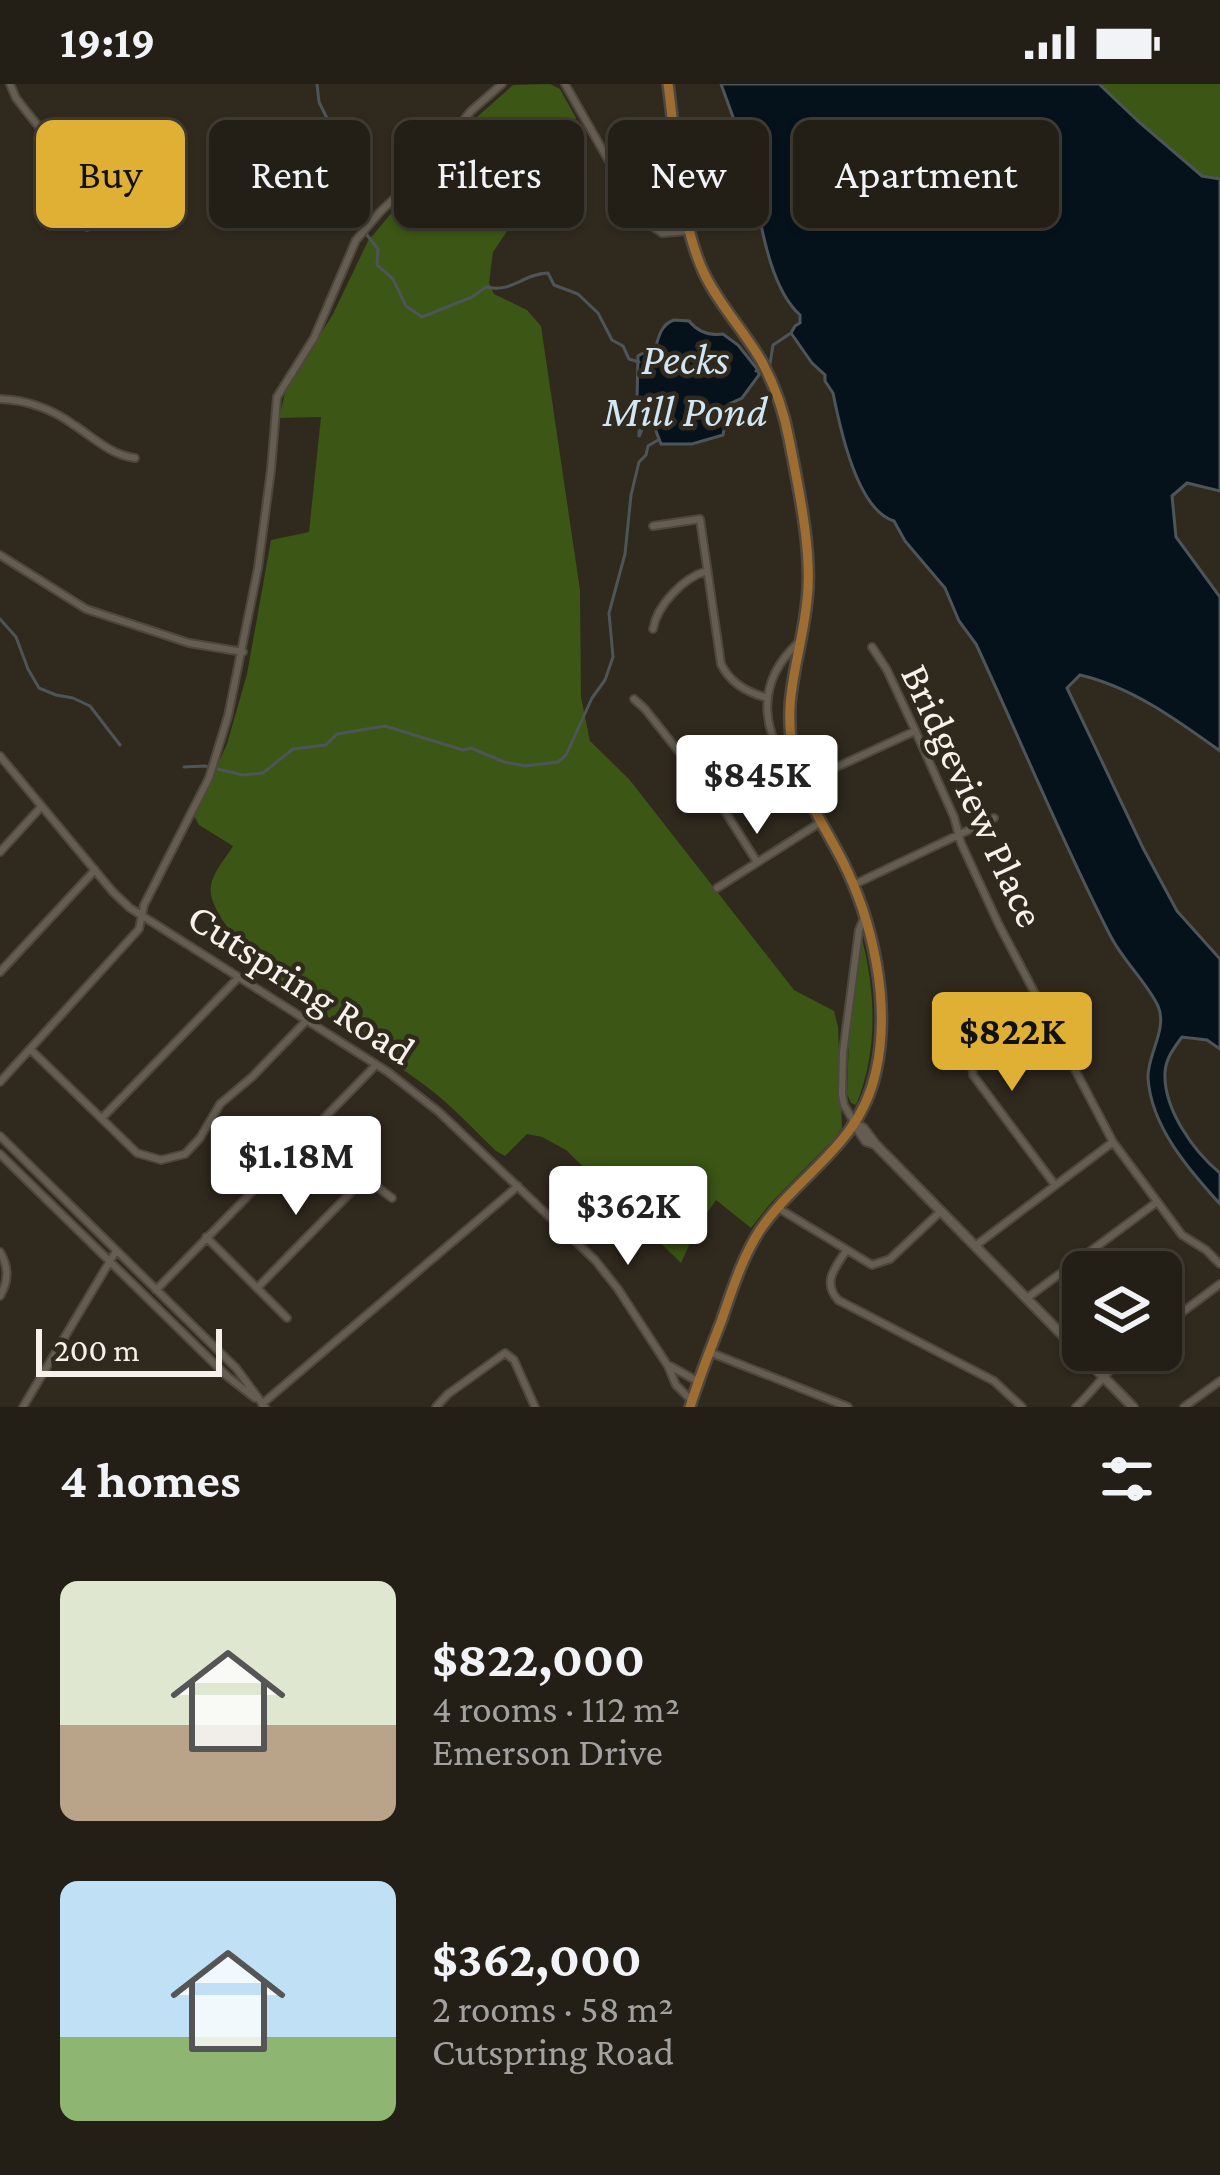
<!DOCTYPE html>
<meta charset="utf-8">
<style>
:root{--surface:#241f16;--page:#302c23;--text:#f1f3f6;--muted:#a3a2a1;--line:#413d35;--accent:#dfb034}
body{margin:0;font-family:"Crimson Pro",serif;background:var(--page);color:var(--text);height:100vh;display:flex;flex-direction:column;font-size:45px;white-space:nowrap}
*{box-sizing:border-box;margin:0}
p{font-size:39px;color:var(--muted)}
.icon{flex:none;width:66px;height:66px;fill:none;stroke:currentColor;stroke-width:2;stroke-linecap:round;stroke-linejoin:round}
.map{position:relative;height:1323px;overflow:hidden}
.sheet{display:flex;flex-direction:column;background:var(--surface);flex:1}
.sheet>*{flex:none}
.banner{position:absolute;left:36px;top:36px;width:1149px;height:108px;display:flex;gap:24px}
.tools{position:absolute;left:1062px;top:1167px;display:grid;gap:24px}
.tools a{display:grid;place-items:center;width:120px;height:120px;border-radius:18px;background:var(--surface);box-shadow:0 3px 9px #0004,0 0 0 3px var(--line);font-size:60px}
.scale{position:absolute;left:36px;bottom:30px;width:186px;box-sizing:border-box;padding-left:12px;border:6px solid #f6f2eb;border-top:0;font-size:33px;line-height:42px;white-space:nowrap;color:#f6f2eb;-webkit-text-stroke:9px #30291e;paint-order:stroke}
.price{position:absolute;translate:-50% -102px;padding:0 27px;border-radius:12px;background:#fff;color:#222;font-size:39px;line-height:78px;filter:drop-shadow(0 3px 6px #0008)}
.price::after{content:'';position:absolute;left:50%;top:72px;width:36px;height:27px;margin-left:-18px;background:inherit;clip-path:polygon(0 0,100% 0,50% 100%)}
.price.on{background:var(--accent);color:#111}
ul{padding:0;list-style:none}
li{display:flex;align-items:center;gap:36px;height:300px;padding:0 60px}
li span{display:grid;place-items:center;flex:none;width:336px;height:240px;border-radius:18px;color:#555}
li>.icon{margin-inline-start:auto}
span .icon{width:144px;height:144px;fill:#fffc;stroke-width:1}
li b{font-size:51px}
h2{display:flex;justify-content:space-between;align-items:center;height:144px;padding:0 60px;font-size:51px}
.chip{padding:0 42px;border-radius:18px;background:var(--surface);box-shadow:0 3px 9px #0004,0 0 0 3px var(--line);font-size:42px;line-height:108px}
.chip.on{background:var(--accent);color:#111}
.status{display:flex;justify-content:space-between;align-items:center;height:84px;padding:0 60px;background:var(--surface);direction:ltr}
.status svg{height:33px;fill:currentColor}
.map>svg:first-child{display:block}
.green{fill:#3b5615}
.water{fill:#06121b;stroke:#4e5559;stroke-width:3}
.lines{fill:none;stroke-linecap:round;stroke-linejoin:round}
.stream{stroke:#4e5559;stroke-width:3}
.minor-casing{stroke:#4d473e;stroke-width:10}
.tertiary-casing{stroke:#4d473e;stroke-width:10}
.secondary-casing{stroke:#4d473e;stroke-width:12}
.primary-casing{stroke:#4d473e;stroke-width:14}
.minor{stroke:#655d51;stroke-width:6}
.tertiary{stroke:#655d51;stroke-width:6}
.secondary{stroke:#655d51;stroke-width:8}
.primary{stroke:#9d6d32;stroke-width:9}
.labels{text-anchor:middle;stroke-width:9;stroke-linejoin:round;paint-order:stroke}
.street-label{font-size:42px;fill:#f6f2eb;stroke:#30291e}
.water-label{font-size:45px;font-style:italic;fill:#d1e7f6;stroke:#30291e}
</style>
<div class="status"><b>19:19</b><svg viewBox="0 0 49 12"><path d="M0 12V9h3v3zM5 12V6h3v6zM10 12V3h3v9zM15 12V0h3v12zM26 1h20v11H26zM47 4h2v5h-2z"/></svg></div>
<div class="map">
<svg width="1220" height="1323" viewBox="0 0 1220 1323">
<rect width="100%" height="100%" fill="#30291e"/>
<path class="green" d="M550,0L560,5L576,34L570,54L493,168L489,199L494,210L527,226L541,242L580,506L581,613L590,657L629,695L794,906L834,927L838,943L842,1044L834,1055L770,1120L751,1144L716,1116L698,1142L681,1179L566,1066L542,1053L527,1050L505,1072L496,1067C476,1048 457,1027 436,1010C383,967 225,875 211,811C208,793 224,777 233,762L199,741L194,732L227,660L247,590L271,456L309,448L321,333L279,334L286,305L333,230L368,157L458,50L513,1Z
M1099,0H1220V95L1203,92L1139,38Z
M862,855C876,910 878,968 856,1021L851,1019L847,1010L850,924Z"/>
<path class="water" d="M721,0H1099L1139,38L1202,92L1220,95V407L1187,399L1172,412L1176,453L1220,513V667C1177,636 1132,603 1080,591L1067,604L1143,764L1177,827L1220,875V965L1207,956L1182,953C1174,964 1166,974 1165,988C1163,1024 1193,1067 1220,1089V1120C1188,1085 1151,1042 1148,994C1147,971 1168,945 1158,922C1146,897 1124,878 1111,853C1062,758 1021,657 976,560L959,537L945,504L905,457L894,437C857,426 840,344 833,309L825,297V291L812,279L791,249L795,242L800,239V231C768,202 760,133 751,91L757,81L745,66Z
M674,236L689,237C698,248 709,252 723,250L738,261L758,286L759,291L742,314L729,320L723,351L692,360H661L651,334L645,338L639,353V342L644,330L637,317L638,272L656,262C659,251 662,240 674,236Z"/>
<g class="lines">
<path class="stream" d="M317,0L319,18L343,67L334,108L349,122L345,130L351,139L359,142
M367,151L378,165L377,181L393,195L406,222L422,233L472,213L486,203C513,209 522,190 548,189L554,201L578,210L598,229L612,256L623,262L629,275L639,278
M756,287L770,280L773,261L791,249
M0,535L16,553L28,585L39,604L56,611L73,614L90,622L120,661
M184,683L205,682L243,691L263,689L293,665L326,661L337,650L385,642L463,666L471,664L504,678L525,682L558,678L566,671L592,614L605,596L613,573L609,529L625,470L631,411L639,378L646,371L648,362L658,356"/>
<defs>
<path id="minor" d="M10,0L16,14C51,60 79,84 87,143
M565,0L642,135L662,149L688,147
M656,145L687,136
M0,315C28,316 52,325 74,341C94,354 111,371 135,374
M653,442L700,435L721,580C730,599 748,609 768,614
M0,471L86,525L189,559L243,568
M653,545C657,521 684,493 707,487
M799,558C751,602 762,655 802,699L915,647
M872,563L887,586L915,646L954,733L961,759L999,841L1113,1058L1182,1151L1206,1166L1220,1180
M634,615L645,625L721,721L757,778
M0,768L41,723
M853,801L994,734
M717,804L821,738
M0,888L95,786
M960,929L969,947L973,991L1055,1101
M30,965L137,1069L161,1076L185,1070L200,1054L220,1020L252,993L306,937
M0,998L139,845L144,821L209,694L228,632L258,484L271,386L277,313L314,254L356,156L380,128L421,89L471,27L502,0
M103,1033L238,894
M854,1038L844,1021L842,1010L843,969L859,846L864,834
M315,1043L365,1094L392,1114
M0,1052L236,1284L265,1323
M0,1070L228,1293L255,1314
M778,1124L872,1181L890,1175L941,1127
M206,1153L287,1234
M975,1162L1113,1058
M846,1167C835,1184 822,1198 838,1216L994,1297L1022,1323
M0,1168C9,1183 9,1197 0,1212
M257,1204L365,1094
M156,1206L376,981
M1027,1214L1157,1118
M1161,1244L1220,1200
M709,1268L848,1323
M262,1320L518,1102
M23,1323L116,1167
M436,1323L448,1310L505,1269L514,1276L535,1323
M1076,1323C1096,1304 1110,1282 1132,1266
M1184,1323L1220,1297"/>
<path id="tertiary" d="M0,672L113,808L130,824L388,988L439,1028L595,1176L618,1205L668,1282L676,1301L691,1316
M670,1282L699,1298"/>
<path id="secondary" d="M856,1041L863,1044L875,1060L1133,1323
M856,1042L866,1057L875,1060"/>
<path id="primary" d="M668,0C676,57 679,135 703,187C718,220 744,246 762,278C775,302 784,328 789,355C798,401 813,470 807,516C801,576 780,615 795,677C804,713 825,743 842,776C873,837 891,919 876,987C860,1062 800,1088 760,1146C742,1174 732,1206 721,1238C710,1266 699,1294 690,1323"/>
</defs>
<use href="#minor" class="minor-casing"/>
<use href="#tertiary" class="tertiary-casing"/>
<use href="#secondary" class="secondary-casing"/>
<use href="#primary" class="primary-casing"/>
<use href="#minor" class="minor"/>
<use href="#tertiary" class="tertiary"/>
<use href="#secondary" class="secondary"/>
<use href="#primary" class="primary"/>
</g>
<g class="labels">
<g class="street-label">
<text transform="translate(974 711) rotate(65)" y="15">Bridgeview Place</text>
<text transform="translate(302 899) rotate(33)" y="15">Cutspring Road</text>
</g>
<g class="water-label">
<text x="685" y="290">Pecks<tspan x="685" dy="52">Mill Pond</tspan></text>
</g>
</g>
</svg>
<div class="tools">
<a><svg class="icon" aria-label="layers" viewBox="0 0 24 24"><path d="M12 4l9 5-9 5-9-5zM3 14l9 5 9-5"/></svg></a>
</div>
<div class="scale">200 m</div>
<b class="price" style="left:757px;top:753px">$845K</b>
<b class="price on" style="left:1012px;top:1010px">$822K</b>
<b class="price" style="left:296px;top:1134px">$1.18M</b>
<b class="price" style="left:628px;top:1184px">$362K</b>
<div class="banner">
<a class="chip on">Buy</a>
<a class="chip">Rent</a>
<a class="chip">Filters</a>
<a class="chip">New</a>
<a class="chip">Apartment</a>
</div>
</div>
<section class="sheet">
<h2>4 homes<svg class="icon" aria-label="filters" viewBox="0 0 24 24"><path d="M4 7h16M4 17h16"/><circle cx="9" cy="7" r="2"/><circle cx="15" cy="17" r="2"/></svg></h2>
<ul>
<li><span style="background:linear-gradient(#dfe7d0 60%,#b9a48a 0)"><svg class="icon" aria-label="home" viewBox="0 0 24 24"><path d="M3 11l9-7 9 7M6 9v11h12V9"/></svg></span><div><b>$822,000</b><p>4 rooms · 112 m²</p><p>Emerson Drive</p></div></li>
<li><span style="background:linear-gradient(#bfe0f5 65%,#8fb573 0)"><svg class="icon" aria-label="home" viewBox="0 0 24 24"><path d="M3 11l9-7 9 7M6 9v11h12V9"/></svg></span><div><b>$362,000</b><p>2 rooms · 58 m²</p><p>Cutspring Road</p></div></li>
</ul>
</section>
